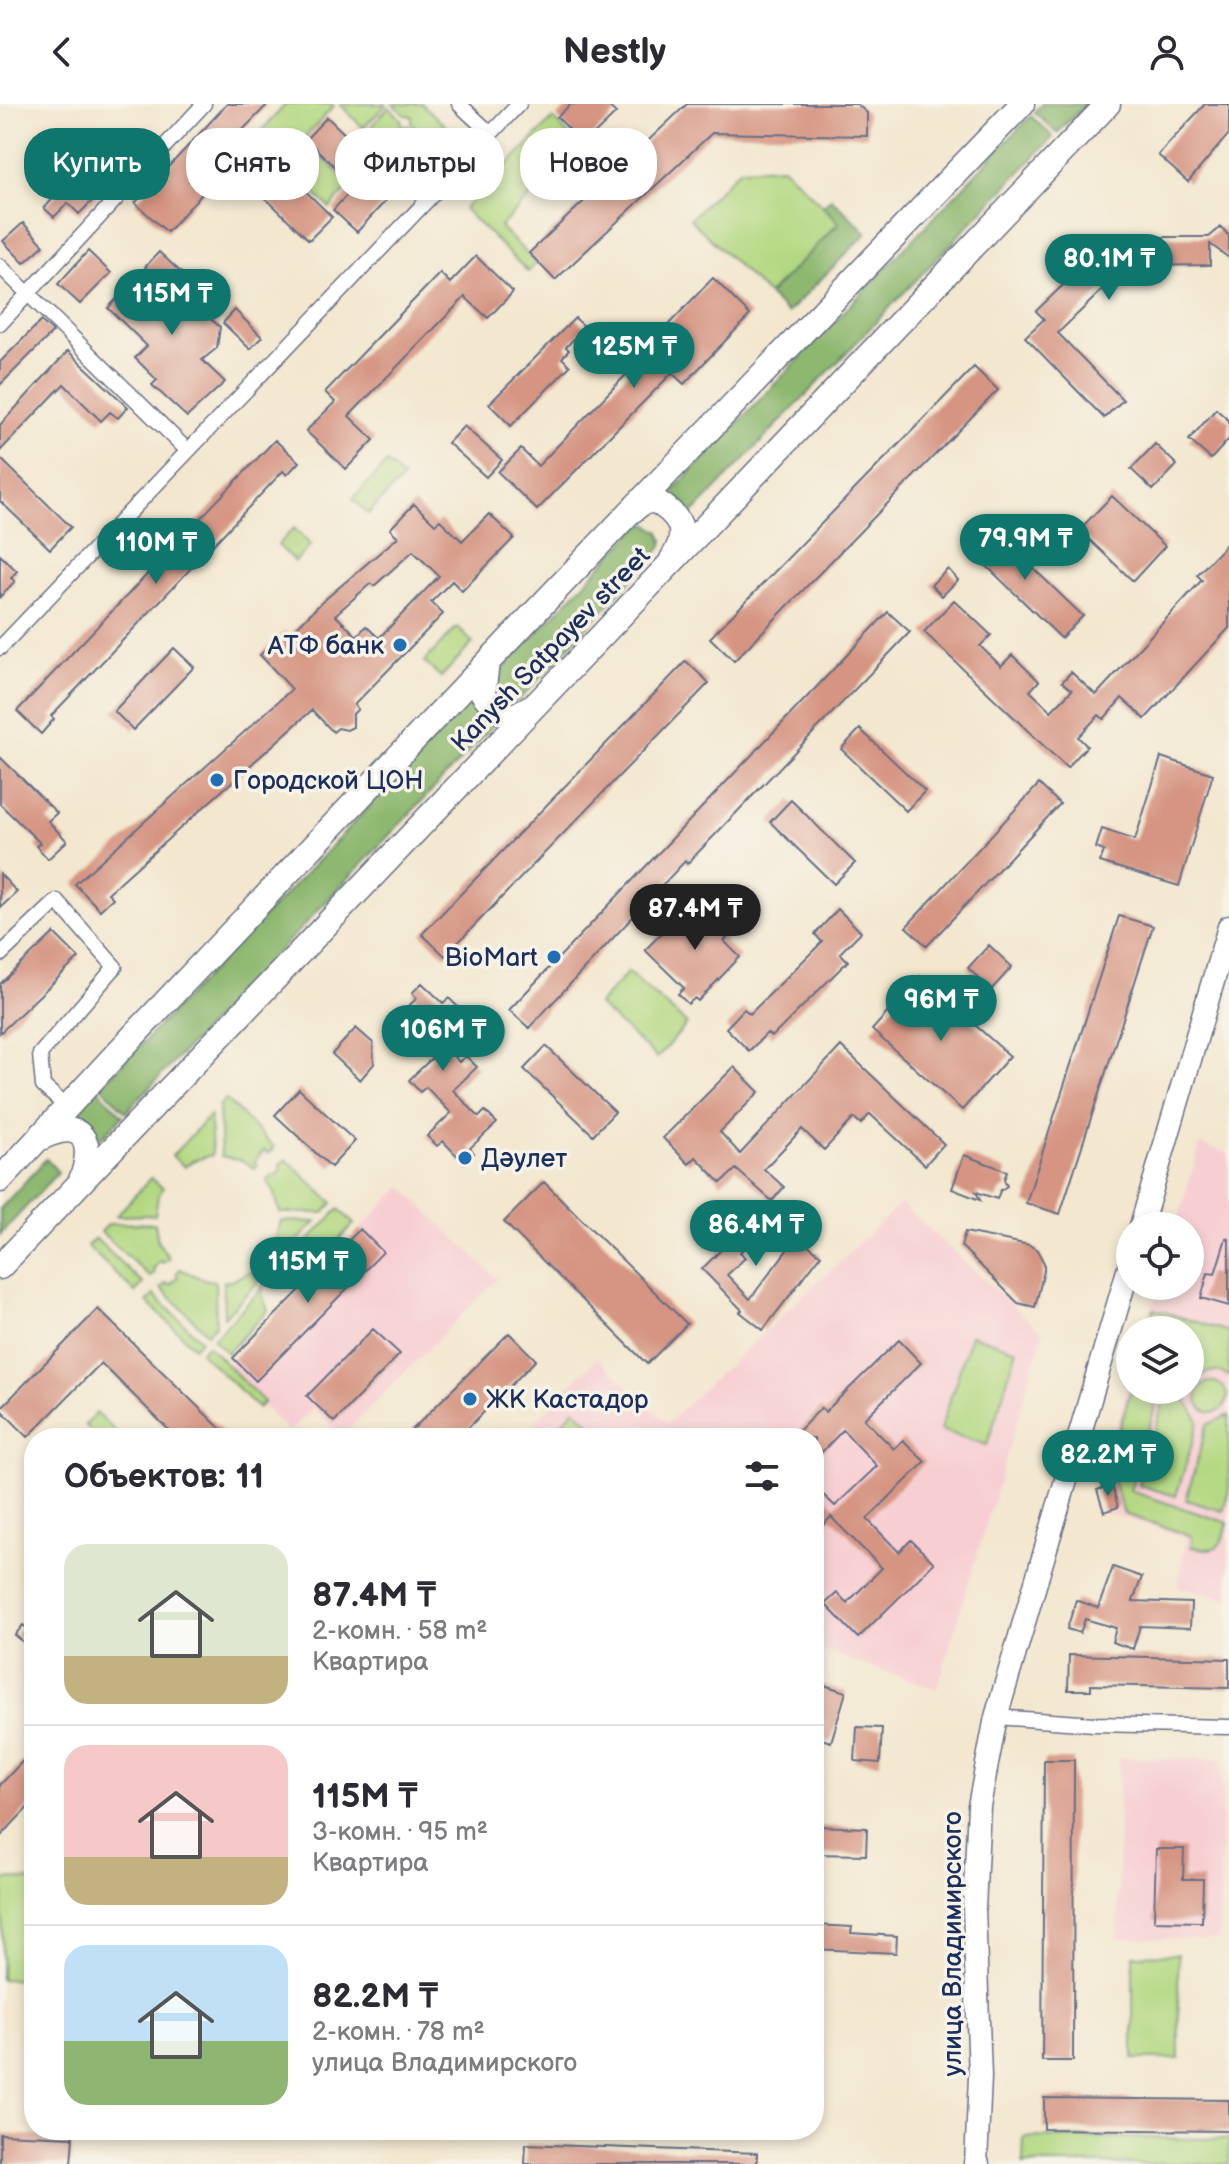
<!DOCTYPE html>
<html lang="ru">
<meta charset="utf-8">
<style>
:root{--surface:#fff;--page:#f7f7f7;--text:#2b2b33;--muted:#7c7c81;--line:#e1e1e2;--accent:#0f766e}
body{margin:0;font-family:"Balsamiq Sans",sans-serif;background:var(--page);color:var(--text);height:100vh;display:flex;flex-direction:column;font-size:30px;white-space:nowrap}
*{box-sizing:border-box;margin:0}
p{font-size:26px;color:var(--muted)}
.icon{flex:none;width:44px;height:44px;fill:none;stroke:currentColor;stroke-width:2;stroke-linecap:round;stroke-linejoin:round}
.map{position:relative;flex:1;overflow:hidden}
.sheet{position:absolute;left:24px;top:1324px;width:800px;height:712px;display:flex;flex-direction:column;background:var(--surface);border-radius:32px;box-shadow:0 4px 12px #0003}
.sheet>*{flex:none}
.hud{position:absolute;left:24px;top:24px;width:800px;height:72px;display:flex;gap:16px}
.tools{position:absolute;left:1116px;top:1108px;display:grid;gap:16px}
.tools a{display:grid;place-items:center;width:88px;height:88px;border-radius:50%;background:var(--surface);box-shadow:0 4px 12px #0003;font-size:40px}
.price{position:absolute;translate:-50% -68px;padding:0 18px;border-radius:28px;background:var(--accent);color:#fff;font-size:26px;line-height:52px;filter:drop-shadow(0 2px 4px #0008)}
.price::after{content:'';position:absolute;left:50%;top:48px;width:24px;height:18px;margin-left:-12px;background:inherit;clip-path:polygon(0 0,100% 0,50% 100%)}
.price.current{background:#222;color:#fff}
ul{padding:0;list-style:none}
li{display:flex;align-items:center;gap:24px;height:200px;padding:0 40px}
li+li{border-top:2px solid var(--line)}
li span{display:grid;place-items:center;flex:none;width:224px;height:160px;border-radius:24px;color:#555}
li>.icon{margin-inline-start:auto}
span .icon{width:96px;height:96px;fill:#fffc;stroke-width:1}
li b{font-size:34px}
h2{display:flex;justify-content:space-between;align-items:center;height:96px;padding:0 40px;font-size:34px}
.chip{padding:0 28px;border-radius:32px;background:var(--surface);box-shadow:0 4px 12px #0003;font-size:28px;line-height:72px}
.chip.current{background:var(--accent);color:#fff}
header{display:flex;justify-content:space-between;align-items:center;height:104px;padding:0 40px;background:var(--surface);font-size:36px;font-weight:700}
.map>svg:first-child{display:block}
.built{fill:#f7cfd3}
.green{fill:#b3d881;stroke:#678470;stroke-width:2}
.forest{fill:#8eb86f;stroke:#547466;stroke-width:2}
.building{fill:#d69482;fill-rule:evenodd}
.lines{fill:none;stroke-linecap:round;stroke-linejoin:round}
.street-casing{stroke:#676f86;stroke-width:17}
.secondary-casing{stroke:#676f86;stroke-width:25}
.primary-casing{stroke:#676f86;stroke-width:27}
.street{stroke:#fff;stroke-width:14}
.secondary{stroke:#fff;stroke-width:22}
.primary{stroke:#fff;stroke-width:24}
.poi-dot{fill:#1f6fb2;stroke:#f7f3e8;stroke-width:3}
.labels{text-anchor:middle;stroke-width:7;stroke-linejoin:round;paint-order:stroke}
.poi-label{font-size:26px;fill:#1b2f5e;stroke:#f7f3e8;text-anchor:start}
.street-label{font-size:26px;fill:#1b2f5e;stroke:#f7f3e8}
</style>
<header><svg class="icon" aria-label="back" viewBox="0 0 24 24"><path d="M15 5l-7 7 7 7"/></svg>Nestly<svg class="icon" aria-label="person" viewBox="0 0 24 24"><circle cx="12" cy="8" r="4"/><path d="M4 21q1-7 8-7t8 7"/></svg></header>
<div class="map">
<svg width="1229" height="2060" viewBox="0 0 1229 2060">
<rect width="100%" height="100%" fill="#f7f3e8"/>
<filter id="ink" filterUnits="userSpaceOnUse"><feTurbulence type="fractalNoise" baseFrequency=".0125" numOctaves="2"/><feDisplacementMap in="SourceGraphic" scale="16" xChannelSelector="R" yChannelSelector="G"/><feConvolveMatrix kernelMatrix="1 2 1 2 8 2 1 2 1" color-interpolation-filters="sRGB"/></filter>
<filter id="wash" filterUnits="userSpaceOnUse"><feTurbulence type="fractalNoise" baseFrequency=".006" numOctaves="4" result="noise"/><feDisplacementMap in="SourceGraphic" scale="32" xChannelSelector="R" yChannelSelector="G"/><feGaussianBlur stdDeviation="1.8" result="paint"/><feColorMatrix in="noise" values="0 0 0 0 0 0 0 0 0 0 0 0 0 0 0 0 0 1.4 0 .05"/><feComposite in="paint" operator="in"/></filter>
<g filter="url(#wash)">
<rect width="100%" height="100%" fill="#f3e7cf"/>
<path class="built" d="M1200,1040L1229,1050V1496L1178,1482L1187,1433L1104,1408L1118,1403L1112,1382L1098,1386L1130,1276V1286H1190V1226H1145L1158,1182H1190V1122H1176Z
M402,1082L497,1175L342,1332L313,1304L289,1328L224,1263Z
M901,1100L1043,1229L937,1585L814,1544V1334H519L597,1254L667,1319Z
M1119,1654L1223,1655L1219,1835L1118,1834Z"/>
<path class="green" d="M286,0H331L334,2L303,35L351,81L330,104L255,34Z
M340,0H386V1L363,24Z
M393,0H422L451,27L409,69L402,62L428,35L412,19V12L405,11Z
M389,3L401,15L402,22H410L423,35L399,59L366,28Z
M553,15L580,42L500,123L536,159L528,168L464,105Z
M783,63L839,118L768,191L690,115L740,65Z
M387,359L403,374L368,410L353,395Z
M294,424L311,441L295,458L278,441Z
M457,523L473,539L441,573L424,558Z
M628,868L687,920L657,954L598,901Z
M226,995L274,1043L268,1050L264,1046L254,1057L257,1061L254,1064L243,1057L221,1052L219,1002Z
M210,1011L212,1051L192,1057L185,1063L172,1052Z
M286,1055L333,1099L324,1109H280L274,1088L267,1076L272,1071L274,1073L282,1065L280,1061Z
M151,1074L163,1084L158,1092L155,1111L116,1112Z
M339,1105L354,1120L313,1161L296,1156L288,1158Z
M281,1117L316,1118L282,1153L272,1145Z
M155,1119L158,1138L169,1154L163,1159L160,1157L153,1165L155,1168L150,1173L101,1128L108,1120Z
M95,1134L143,1180L135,1188L87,1142Z
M180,1165L203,1175L215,1177L216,1220L207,1229L161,1184L166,1179L170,1181L178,1173L176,1170Z
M250,1167L259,1177L224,1213L223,1178L233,1176Z
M264,1182L262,1191L268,1206L227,1249L213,1235Z
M154,1191L201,1236L194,1243L147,1198Z
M1154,1205L1229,1228V1272C1213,1263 1203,1268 1190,1280V1226H1148Z
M971,1231L1017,1246L987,1341L940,1326Z
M207,1241L264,1298L258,1304L200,1248Z
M1197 1293a15 15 0 1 1 30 0a15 15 0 1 1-30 0Z
M1131,1286H1160L1130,1387L1228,1419C1221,1445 1218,1448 1191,1443L1192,1432L1124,1410L1108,1362Z
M1167,1286L1186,1287V1297L1199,1317L1176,1392L1139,1381Z
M575,1305L605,1334H547Z
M96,1309L117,1329L112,1334H99L85,1321Z
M1229,1311V1386L1223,1407L1186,1396L1207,1321Z
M4,1775L34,1776V1876L1,1875Z
M1178,1850L1179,1955H1133V1851Z
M1024,2033L1229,2035V2060H1023Z"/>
<path class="forest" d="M1042,0H1085L1057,29L1034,8Z
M1031,12L1053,33L690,412C688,399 681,393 668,392Z
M831,94L867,129L787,209L768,191L839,119L823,102Z
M647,420L660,428L663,436L661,444L519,596L511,599L498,590L494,581L496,572L638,423Z
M471,597L479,613L494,621L126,1008L101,982Z
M97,985L123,1012L96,1039C89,1025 85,1017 68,1015Z
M46,1055L58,1068L0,1131V1105Z"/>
<g id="blocks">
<path class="building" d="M227,0H268L236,33L246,42L167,128L135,99Z
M571,0H606L616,9L584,40L557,13Z
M687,0H857L867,9V32L712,29L555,176L529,149Z
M1205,0H1229V30L1188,78L1158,51Z
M327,13L399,82L357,128L333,106L355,82L306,35Z
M74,24L97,45L86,57L63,36Z
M279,61L332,113L309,136L256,85Z
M78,69L100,89L79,110L68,99L54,113L44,104Z
M23,119L44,141L24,159L3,137Z
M1221,123L1229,132V154L1210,140V161L1127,162L1058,229L1123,296L1104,314L1025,233L1044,215L1036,207L1113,133H1209Z
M88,147L111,169L80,200L58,180Z
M159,148L187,174L177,186L220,223L217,244L202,256L225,278L187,313L152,281L157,276L135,254L147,242L108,204L127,184L139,194L158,175L145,163Z
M476,152L513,188L488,214L465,193L349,312L374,336L346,365L306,327L335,298L325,288L440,169L450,179Z
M713,174L750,211L684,280L672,269L537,406L498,368L521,345L538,362L649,247L646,244Z
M235,206L262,233L250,245L223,219Z
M575,214L585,223L566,243L569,246L562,254L570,262L511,322L489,300Z
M41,217L53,228L0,281V258Z
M68,247L128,303L118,314L110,308L101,317L64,280L0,347V321Z
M974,263L998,286L734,557L710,534Z
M1216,305L1229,317V335L1211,355L1189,336Z
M464,322L502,356L486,373L448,339Z
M275,336L299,358L287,371L283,367L51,612L54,615L41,630L17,607Z
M1155,340L1177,361L1153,386L1131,365Z
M0,354L71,423L50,445L0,397Z
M1112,392L1165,442L1133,477L1079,426Z
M414,400L435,420L440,416L462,437L489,410L514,434L462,487L452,477L431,498L443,510L354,601L358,605L353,610V623L347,626L338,624L333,628L312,606L108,789L113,794L100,806L75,780L292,585L260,551L285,527L289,531L322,498L398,433L390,425ZM413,447L439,472L379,534L366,522L357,532L335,511L371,479L374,482Z
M989,422L1083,512L1061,534L968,444Z
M1229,437V524L1145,615L1122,594L1104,615L1099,611L1078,633L1087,642L1067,664L924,528L954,496L991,531L980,542L1001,562L1012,551L1039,577L1030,587L1051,607L1072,586L1062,578L1071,568L1096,591L1202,476L1197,471Z
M0,451L17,467L11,474L15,477L0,493Z
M948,465L958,476L942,492L931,481Z
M888,508L910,528L687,760L685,757L529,924L509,906Z
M174,544L194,563L133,626L114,607Z
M686,557L709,579L445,852L422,830Z
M860,625L925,687L906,707L841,645Z
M0,653L57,709L48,717L67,737L48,755L36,742L40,739L0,700Z
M1161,653L1213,670L1179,782L1100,758L1104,747L1096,744L1102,725L1135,736Z
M1039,680L1060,700L927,842L906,823Z
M791,696L855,759L834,780L770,718Z
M0,770L17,788L0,804Z
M688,802L705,819L712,812L720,810L727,814L731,822L730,830L724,837L740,853L698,897L695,894L688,900L678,890L684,884L645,846Z
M838,805L861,828L840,849L848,857L772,933L767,929L749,947L726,924L744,905L750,910L822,838L815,830Z
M1119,812L1153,822L1060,1110L1026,1099Z
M54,829L79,854L0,929V880Z
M989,841L1012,863L991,886L968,864Z
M920,872L1010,952L962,1006L872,926Z
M422,879L443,899L449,894L460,905L434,931L459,958L466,952L477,963L453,986L479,1013L485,1007L497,1019L470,1044L474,1049L464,1059L443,1037L437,1042L427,1032L451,1009L426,983L420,988L409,976L434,952L407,925L402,930L391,919L417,894L412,889Z
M356,924L373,939L374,960L360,976L332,950Z
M546,942L615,1008L593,1031L524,965Z
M841,942L944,1040L925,1061L870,1010L861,1020L854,1014L824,1046L802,1025L764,1065L784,1083L772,1097L736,1065L721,1079L696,1053L689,1060L663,1034L734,963L759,988L720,1028L740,1050Z
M299,985L355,1037L331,1063L275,1011Z
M964,1051L1007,1067L1004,1076L1007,1082L1000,1087L997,1095L976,1088L980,1096L952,1085Z
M544,1078L687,1220L647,1260L504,1118Z
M720,1104L740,1128L759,1110L769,1121L740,1148L745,1154L727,1171L750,1195L797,1133L821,1151L763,1226L740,1208L742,1206L702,1165L722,1145L701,1119Z
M360,1125L383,1148L256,1277L233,1254Z
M965,1128L1029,1141L1037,1146L1044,1159V1167L1035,1203L1018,1199L961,1142Z
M1226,1134L1229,1135V1202L1201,1194L1208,1169L1215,1170Z
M98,1205L230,1334H177L101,1259L28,1333L0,1305Z
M373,1225L400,1250L334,1318L307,1292Z
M509,1229L536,1256L458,1334H404Z
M899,1236L921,1259L864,1315L894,1345L903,1336L925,1358L867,1415L899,1448L911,1436L934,1459L858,1534L825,1500L837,1489L847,1499L882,1464L831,1413L814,1430V1382L835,1402L877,1362L843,1326L814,1356V1334H792L821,1304L825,1308Z
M1112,1381L1118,1403L1104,1408L1097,1386Z
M1113,1463L1142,1473L1133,1497L1191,1499L1190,1524L1140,1522L1133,1545L1112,1538L1116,1524L1085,1515L1080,1529L1067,1525L1076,1496L1098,1504Z
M23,1521L34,1530V1547L15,1531Z
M1069,1551L1229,1555V1584L1091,1581V1586H1068Z
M814,1578L846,1588L831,1638L814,1633Z
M857,1623L882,1624L880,1659L855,1657Z
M34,1645V1697L0,1733V1681Z
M1044,1656H1074L1073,1957H1042Z
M814,1722L867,1724L866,1751L814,1750Z
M1156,1745H1184L1183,1775H1203L1202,1818L1154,1817Z
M814,1821L852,1823L851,1829L897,1832L896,1849L814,1845Z
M1044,1994L1229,1996V2027L1044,2025Z
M0,2030L73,2033L71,2060H0Z
M526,2040L757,2049V2060H525Z"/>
</g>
</g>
<g filter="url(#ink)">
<use href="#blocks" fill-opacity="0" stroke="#676f86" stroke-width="2"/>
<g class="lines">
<defs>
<path id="street" d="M459,0L491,30
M0,162L188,347
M0,220L204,0
M0,544L519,0
M0,851L57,797L115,863L40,950L43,982L67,1003
M996,1613L1094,1620L1229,1623"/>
<path id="secondary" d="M1141,1122L1229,823
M976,2060L980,1973L974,1804L979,1702L996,1613L1130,1160"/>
<path id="primary" d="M632,407L642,399L654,396C681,412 690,428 672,455
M487,559L483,590L496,605L512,613L534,601
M41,1034C82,1013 96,1037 81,1076
M0,1076L119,947L630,408L1022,0
M0,1163L1108,0
M976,2059L977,2060"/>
</defs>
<use href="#street" class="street-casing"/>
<use href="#secondary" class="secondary-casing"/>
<use href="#primary" class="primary-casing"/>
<use href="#street" class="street"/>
<use href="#secondary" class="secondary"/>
<use href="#primary" class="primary"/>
</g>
</g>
<g class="poi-dot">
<circle cx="400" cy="541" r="8"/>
<circle cx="217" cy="676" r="8"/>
<circle cx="554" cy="853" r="8"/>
<circle cx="465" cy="1054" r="8"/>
<circle cx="470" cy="1295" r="8"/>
</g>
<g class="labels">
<g class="poi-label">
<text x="384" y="550" text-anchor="end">АТФ банк</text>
<text x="233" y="685">Городской ЦОН</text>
<text x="538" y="862" text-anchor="end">BioMart</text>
<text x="481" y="1063">Дәулет</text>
<text x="486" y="1304">ЖК Кастадор</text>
</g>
<g class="street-label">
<text transform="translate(550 545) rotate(-46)" y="9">Kanysh Satpayev street</text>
<text transform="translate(952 1840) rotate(-90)" y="9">улица Владимирского</text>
</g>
</g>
</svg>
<div class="tools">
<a><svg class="icon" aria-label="locate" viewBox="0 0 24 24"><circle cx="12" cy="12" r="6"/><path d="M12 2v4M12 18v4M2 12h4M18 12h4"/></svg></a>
<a><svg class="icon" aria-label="layers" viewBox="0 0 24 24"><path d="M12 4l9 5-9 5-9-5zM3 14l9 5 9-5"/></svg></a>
</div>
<b class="price" style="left:1109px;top:198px">80.1M ₸</b>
<b class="price" style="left:172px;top:233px">115M ₸</b>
<b class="price" style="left:634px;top:286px">125M ₸</b>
<b class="price" style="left:1025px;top:478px">79.9M ₸</b>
<b class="price" style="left:156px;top:482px">110M ₸</b>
<b class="price current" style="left:695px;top:848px">87.4M ₸</b>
<b class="price" style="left:941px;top:939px">96M ₸</b>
<b class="price" style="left:443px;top:969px">106M ₸</b>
<b class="price" style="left:756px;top:1164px">86.4M ₸</b>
<b class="price" style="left:308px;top:1201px">115M ₸</b>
<b class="price" style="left:1108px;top:1394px">82.2M ₸</b>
<div class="hud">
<a class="chip current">Купить</a>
<a class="chip">Снять</a>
<a class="chip">Фильтры</a>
<a class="chip">Новое</a>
</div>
<section class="sheet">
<h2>Объектов: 11<svg class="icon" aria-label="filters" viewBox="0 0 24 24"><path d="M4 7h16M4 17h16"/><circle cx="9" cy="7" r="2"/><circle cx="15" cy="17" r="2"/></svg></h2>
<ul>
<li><span style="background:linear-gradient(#dfe7d0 70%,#c2b280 0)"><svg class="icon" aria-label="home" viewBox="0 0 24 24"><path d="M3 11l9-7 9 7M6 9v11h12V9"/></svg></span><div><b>87.4M ₸</b><p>2-комн. · 58 m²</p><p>Квартира</p></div></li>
<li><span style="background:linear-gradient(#f6c9c9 70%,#c2b280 0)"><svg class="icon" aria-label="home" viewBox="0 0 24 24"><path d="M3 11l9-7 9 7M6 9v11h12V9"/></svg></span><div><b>115M ₸</b><p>3-комн. · 95 m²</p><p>Квартира</p></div></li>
<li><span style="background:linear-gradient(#bfe0f5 60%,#8fb573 0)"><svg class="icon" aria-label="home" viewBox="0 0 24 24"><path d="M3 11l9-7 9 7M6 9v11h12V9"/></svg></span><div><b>82.2M ₸</b><p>2-комн. · 78 m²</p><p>улица Владимирского</p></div></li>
</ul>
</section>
</div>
